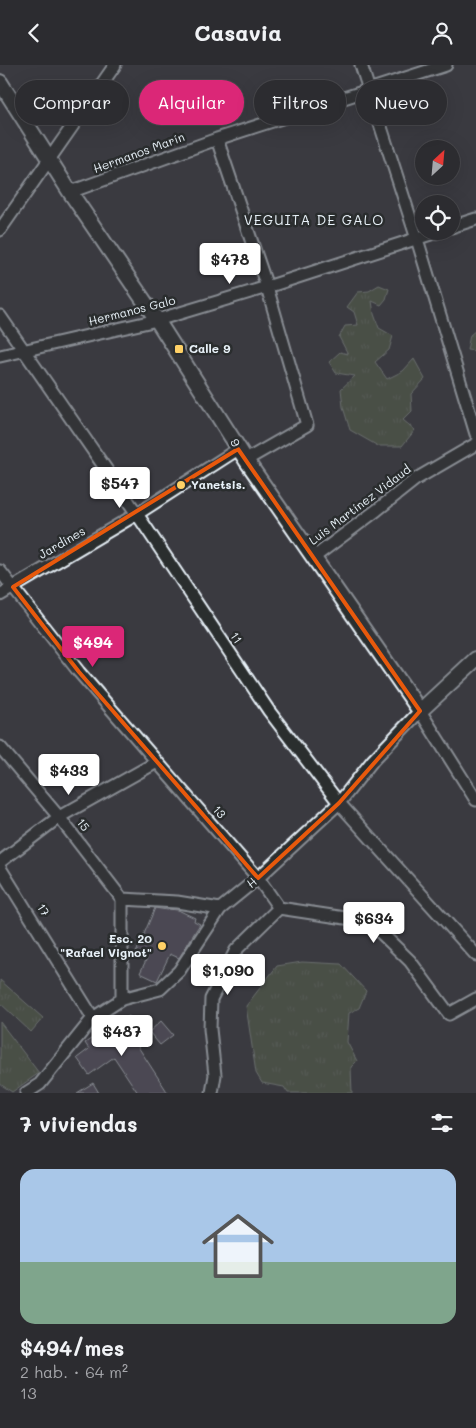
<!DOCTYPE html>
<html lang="es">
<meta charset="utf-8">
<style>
:root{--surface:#2c2c30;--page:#343438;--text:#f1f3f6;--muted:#a6a7ab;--line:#48484c;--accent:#db2777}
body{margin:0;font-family:Mali,sans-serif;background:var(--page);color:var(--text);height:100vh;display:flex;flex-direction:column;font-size:19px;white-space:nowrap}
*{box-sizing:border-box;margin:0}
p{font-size:16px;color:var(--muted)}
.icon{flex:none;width:28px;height:28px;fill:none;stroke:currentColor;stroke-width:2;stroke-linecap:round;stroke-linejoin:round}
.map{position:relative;height:1028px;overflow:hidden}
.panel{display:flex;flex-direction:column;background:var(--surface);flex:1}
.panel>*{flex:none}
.top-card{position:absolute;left:15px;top:15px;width:446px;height:45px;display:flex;gap:10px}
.needle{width:32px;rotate:26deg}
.fabs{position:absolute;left:415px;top:75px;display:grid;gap:10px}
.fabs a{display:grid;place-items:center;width:45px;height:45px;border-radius:50%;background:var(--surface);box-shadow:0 5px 20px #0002,0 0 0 1px var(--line);font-size:25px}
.price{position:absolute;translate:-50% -42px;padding:0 11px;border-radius:5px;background:#fff;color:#222;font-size:16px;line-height:32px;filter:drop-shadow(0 1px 2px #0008)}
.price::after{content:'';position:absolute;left:50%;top:30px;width:15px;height:11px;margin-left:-8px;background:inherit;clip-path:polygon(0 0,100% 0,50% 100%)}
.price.on{background:var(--accent);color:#fff}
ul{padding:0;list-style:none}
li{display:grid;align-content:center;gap:10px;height:265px;padding:0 20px}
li+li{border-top:1px solid var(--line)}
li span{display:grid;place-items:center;height:155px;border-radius:15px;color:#555}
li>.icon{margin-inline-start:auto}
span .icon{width:90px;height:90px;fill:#fffc;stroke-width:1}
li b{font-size:21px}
h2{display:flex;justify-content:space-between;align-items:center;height:60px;padding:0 20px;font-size:21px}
.chip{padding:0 18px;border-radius:22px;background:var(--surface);box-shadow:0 5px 20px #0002,0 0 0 1px var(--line);font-size:18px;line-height:45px}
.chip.on{background:var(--accent);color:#fff}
header{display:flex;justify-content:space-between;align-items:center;height:65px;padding:0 20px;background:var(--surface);font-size:22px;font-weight:800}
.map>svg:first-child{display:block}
.grass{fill:url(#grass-tufts);stroke:#a2aca4}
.building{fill:#605a6b;stroke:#e8f1f8}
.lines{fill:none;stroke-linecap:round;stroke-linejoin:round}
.minor-casing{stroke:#e8f1f8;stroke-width:15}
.tertiary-casing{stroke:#e8f1f8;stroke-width:18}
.minor{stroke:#2a2d2e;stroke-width:11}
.tertiary{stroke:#2a2d2e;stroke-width:14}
.marked{fill:none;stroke:#e8590c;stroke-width:4;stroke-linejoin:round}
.poi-dot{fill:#ffd166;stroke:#2a2d2e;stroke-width:2}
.labels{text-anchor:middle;stroke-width:5;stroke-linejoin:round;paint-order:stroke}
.street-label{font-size:12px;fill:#e8f1f8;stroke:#2a2d2e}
.poi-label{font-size:12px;font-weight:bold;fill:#e8f1f8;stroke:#2a2d2e;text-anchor:start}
.neighbourhood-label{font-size:14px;letter-spacing:1px;fill:#e8f1f8;stroke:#2a2d2e}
</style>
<header><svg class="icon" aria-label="back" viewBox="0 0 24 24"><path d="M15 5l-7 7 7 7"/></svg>Casavia<svg class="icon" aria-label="person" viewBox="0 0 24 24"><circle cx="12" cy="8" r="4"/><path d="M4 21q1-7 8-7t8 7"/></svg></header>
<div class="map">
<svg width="476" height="1028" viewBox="0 0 476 1028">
<defs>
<pattern id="grass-tufts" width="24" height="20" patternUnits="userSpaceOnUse" patternTransform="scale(1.25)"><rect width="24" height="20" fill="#5c6850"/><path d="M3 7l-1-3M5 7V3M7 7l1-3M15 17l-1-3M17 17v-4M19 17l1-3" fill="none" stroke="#737e6a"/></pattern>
</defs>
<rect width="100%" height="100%" fill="#3a3a40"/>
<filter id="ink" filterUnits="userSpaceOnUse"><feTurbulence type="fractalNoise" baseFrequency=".02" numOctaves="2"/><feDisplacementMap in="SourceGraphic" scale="10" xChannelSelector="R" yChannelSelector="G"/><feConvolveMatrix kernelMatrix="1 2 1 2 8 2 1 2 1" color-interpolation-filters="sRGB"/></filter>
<g filter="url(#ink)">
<path class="grass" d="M379,220L389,224L386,234L381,240L372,236L374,249L379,263L393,271L389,285L375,297L387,314L403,306L414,294L425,314L411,329L412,346L403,355L415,365L402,381H378L350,365L343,342L341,324L355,311L336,308L329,297L340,287L348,289L339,272L345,261L358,260L354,247L347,242L358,227L369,226Z
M476,265V286L467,285L470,270Z
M302,897L341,899L366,926L359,943L349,948L347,977L357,996L351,1002L352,1028H288L284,1022L262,1018L256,1008L246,941L277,901Z
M0,915L43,953L31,967L0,938Z
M0,957L39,1008L12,1027L0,1019Z"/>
<path class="building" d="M155,843L167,845V844L178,845L195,853L194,856L200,859L179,893L170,889L157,916L140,908L147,893L136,888Z
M129,951L141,968L133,974L168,1028H138L114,992L89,1010L77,993L89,984L85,978L107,963L108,966Z
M161,956L173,970L160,980L149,967Z
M93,1018L99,1028H77Z"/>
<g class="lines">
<defs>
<path id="minor" d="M361,0L417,174L476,369
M217,74L267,222L307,360L246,395
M70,127L217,74L446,0
M451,162L476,154
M0,165L115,0
M0,251L137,449L269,646L339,738L476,890
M0,291L157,255L267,222L440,166
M313,493L377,445L416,414L476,379
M0,506L79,607L258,813L279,843L352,854L378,865L410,896L449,949L476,934
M0,530L137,449L238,384
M0,682L59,752L122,834
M0,797L59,752L157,697
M0,803L93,953
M122,934V834L177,837L220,844
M26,1028L40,1019L93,953L122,934L160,924L179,906L220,844L258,813L339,738L373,695L420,646L476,735
M212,1028L215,1010L210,964L211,934L236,885L279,843"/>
<path id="tertiary" d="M0,17L70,127L157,255L246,395L420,646L476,594"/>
</defs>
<use href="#minor" class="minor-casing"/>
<use href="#tertiary" class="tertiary-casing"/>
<use href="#minor" class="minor"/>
<use href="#tertiary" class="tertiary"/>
</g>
</g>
<path d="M0 0H476V1028H0ZM238,384L420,646L339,738L258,813L79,607L13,522Z" fill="#3a3a40" fill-opacity=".55" fill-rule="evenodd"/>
<path class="marked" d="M238,384L420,646L339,738L258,813L79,607L13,522Z"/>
<g class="poi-dot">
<rect x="174" y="279" width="10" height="10" rx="2.5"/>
<circle cx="181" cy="420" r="5"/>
<circle cx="162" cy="881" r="5"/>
</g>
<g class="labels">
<g class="street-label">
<text transform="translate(139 88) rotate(-20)" y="4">Hermanos Marín</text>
<text transform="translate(132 246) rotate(-14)" y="4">Hermanos Galo</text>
<text transform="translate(235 378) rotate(58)" y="4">9</text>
<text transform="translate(360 440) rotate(-37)" y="4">Luis Martínez Vidaud</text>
<text transform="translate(62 478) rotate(-30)" y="4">Jardines</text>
<text transform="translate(236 573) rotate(56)" y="4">11</text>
<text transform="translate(219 747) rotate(49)" y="4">13</text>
<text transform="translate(83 760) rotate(52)" y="4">15</text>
<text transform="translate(252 818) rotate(-40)" y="4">H</text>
<text transform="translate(43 845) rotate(58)" y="4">17</text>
</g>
<g class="poi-label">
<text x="189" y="288">Calle 9</text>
<text x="191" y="424">Yanetsis.</text>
<text x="152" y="878" text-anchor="end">Esc. 20<tspan x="152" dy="14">"Rafael Vignot"</tspan></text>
</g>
<g class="neighbourhood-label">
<text x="314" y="160">VEGUITA DE GALO</text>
</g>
</g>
</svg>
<div class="fabs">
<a><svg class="needle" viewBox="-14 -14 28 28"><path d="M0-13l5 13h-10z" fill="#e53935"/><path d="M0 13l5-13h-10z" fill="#a6a7ab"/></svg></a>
<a><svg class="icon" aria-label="locate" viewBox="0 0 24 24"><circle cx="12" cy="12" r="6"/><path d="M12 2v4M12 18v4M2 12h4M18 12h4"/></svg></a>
</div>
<b class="price" style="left:230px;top:220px">$478</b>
<b class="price" style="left:120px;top:444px">$547</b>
<b class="price on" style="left:93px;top:603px">$494</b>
<b class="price" style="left:69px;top:731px">$433</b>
<b class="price" style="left:374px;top:879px">$634</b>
<b class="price" style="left:228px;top:931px">$1,090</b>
<b class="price" style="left:122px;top:992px">$487</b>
<div class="top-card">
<a class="chip">Comprar</a>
<a class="chip on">Alquilar</a>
<a class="chip">Filtros</a>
<a class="chip">Nuevo</a>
</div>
</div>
<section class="panel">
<h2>7 viviendas<svg class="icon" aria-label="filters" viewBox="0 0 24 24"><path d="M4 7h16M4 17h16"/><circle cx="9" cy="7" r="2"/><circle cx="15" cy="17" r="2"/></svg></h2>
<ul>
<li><span style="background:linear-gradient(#a9c7e8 60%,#7fa58c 0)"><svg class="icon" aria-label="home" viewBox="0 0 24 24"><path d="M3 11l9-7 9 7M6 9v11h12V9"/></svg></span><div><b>$494/mes</b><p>2 hab. · 64 m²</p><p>13</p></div></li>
</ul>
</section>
